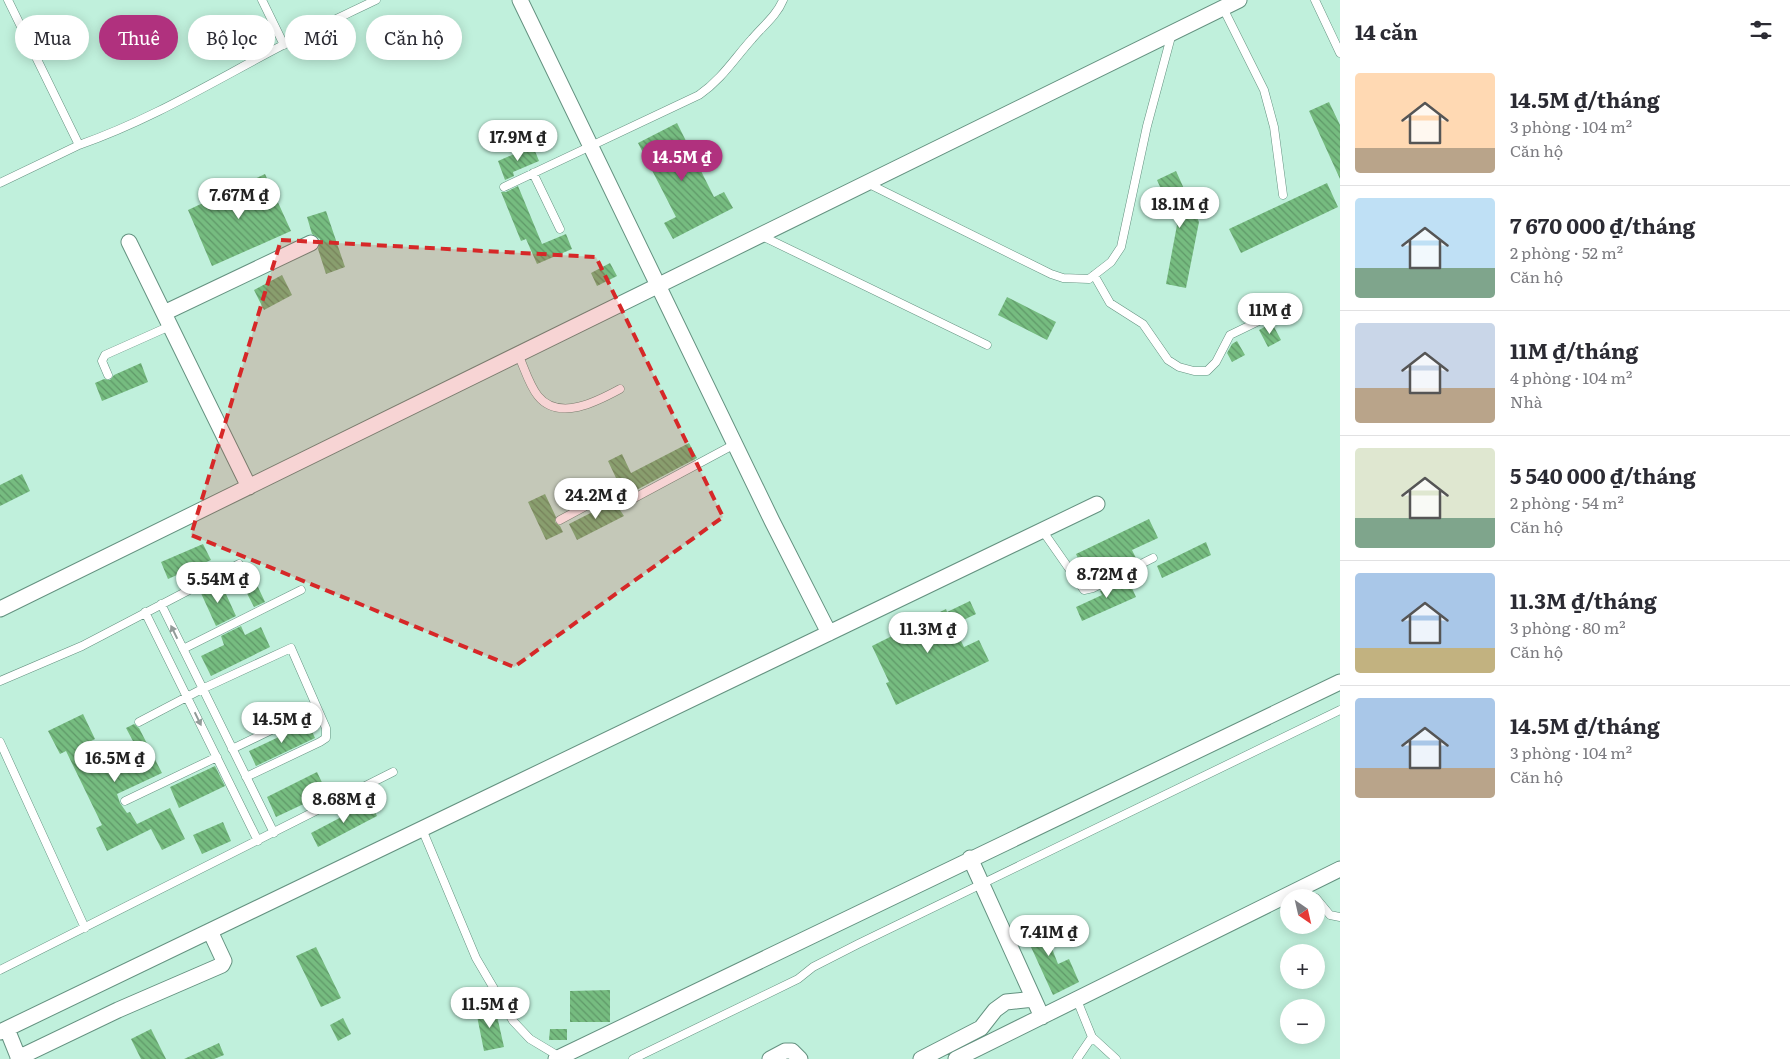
<!DOCTYPE html>
<html lang="vi">
<meta charset="utf-8">
<style>
:root{--surface:#fff;--page:#f7f7f7;--text:#2b2b33;--muted:#7c7c81;--line:#e1e1e2;--accent:#b0317e}
body{margin:0;font-family:Literata,serif;background:var(--page);color:var(--text);height:100vh;display:flex;flex-direction:column;font-size:19px;white-space:nowrap}
*{box-sizing:border-box;margin:0}
p{font-size:16px;color:var(--muted)}
.icon{flex:none;width:28px;height:28px;fill:none;stroke:currentColor;stroke-width:2;stroke-linecap:round;stroke-linejoin:round}
.map{position:relative;flex:1;overflow:hidden}
.side{display:flex;flex-direction:column;background:var(--surface);width:450px}
.side>*{flex:none}
.hud{position:absolute;left:15px;top:15px;width:475px;height:45px;display:flex;gap:10px}
.needle{width:32px;rotate:146deg}
.tools{position:absolute;left:1280px;top:889px;display:grid;gap:10px}
.tools a{display:grid;place-items:center;width:45px;height:45px;border-radius:50%;background:var(--surface);box-shadow:0 2px 12px #0003;font-size:25px}
.price{position:absolute;translate:-50% -42px;padding:0 11px;border-radius:18px;background:#fff;color:#222;font-size:16px;line-height:32px;filter:drop-shadow(0 1px 2px #0008)}
.price::after{content:'';position:absolute;left:50%;top:30px;width:15px;height:11px;margin-left:-8px;background:inherit;clip-path:polygon(0 0,100% 0,50% 100%)}
.price.selected{background:var(--accent);color:#fff}
ul{padding:0;list-style:none}
li{display:flex;align-items:center;gap:15px;height:125px;padding:0 15px}
li+li{border-top:1px solid var(--line)}
li span{display:grid;place-items:center;flex:none;width:140px;height:100px;border-radius:5px;color:#555}
li>.icon{margin-inline-start:auto}
span .icon{width:60px;height:60px;fill:#fffc;stroke-width:1}
li b{font-size:21px}
h2{display:flex;justify-content:space-between;align-items:center;height:60px;padding:0 15px;font-size:21px}
.pill{padding:0 18px;border-radius:22px;background:var(--surface);box-shadow:0 2px 12px #0003;font-size:18px;line-height:45px}
.pill.selected{background:var(--accent);color:#fff}
main{display:flex;flex:1;min-height:0}
.map>svg:first-child{display:block}
.building{fill:url(#building-back-hatch)}
.lines{fill:none;stroke-linecap:round;stroke-linejoin:round}
.lane-casing{stroke:#649280;stroke-width:9}
.street-casing{stroke:#649280;stroke-width:17}
.lane{stroke:#fff;stroke-width:8}
.street{stroke:#fff;stroke-width:15}
.oneway{fill:#929b98}
.marked{fill:#d62828;fill-opacity:0.2;stroke:#d62828;stroke-width:4;stroke-dasharray:10 6;stroke-linejoin:round}
</style>
<main>
<div class="map">
<svg width="1340" height="1059" viewBox="0 0 1340 1059">
<defs>
<pattern id="building-back-hatch" width="6" height="6" patternUnits="userSpaceOnUse" patternTransform="scale(1.25)"><rect width="6" height="6" fill="#76bc80"/><path d="M-1 5l2 2M0 0l6 6M5-1l2 2" fill="none" stroke="#5f9868"/></pattern>
</defs>
<rect width="100%" height="100%" fill="#c0f0dc"/>
<path class="building" d="M1329,102L1340,125V179L1309,111Z
M677,123L714,197L724,192L733,208L673,239L664,223L676,217L638,143Z
M533,146L539,161L513,172L514,176L505,180L498,161Z
M1176,171L1199,222L1186,288L1166,284L1177,225L1157,180Z
M265,174L291,231L212,266L188,210Z
M1327,183L1338,207L1241,253L1229,229Z
M518,186L542,244L566,234L572,249L537,264L526,239L521,241L501,192H506Z
M326,211L345,267L326,274L318,249L320,239L312,234L307,217Z
M610,263L617,276L597,286L591,273Z
M282,275L292,295L264,310L254,290Z
M1007,297L1056,322L1047,340L998,315Z
M1272,323L1281,340L1268,347L1259,330Z
M1237,341L1245,355L1232,362L1227,353L1232,344Z
M141,363L148,382L102,401L95,383L104,379L110,380L114,375Z
M689,443L697,458L625,496L624,495L608,461L622,454L631,473Z
M22,474L30,491L0,506V485Z
M545,494L556,517L555,522L560,526L563,532L546,540L528,502Z
M614,501L624,516L577,540L569,524Z
M1149,519L1158,538L1132,550L1137,560L1095,581L1090,571L1085,573L1076,554Z
M1206,542L1211,555L1162,578L1157,566Z
M203,544L211,560L168,579L161,562Z
M251,572L265,602L254,607L239,578Z
M1127,577L1136,597L1082,621L1076,607L1102,595L1100,591Z
M220,581L236,616L216,626L200,591Z
M970,601L976,614L953,625L964,647L979,640L989,661L896,705L886,683L889,682L872,646L946,609L947,612Z
M241,626L245,635L261,627L270,647L211,676L201,656L224,645L221,636Z
M83,714L95,739L91,741L101,760L134,743L126,728L134,724L139,728L162,773L117,794L120,803L127,813L130,812L137,824L170,808L185,839L162,850L151,829L107,851L96,828L102,825L66,751L60,754L48,731Z
M308,723L315,738L256,766L249,751Z
M215,766L225,786L179,808L170,787Z
M317,772L327,793L276,817L267,797Z
M370,802L377,816L318,847L311,833Z
M223,822L231,841L202,854L193,835Z
M1039,915L1058,964L1069,959L1079,982L1053,995L1020,923Z
M316,947L341,998L321,1007L296,956Z
M610,990V1022H570V991Z
M495,1007L504,1047L484,1051L476,1011Z
M343,1018L351,1034L338,1041L330,1025Z
M151,1029L166,1059H141L131,1039Z
M550,1029H567V1040H549Z
M219,1043L224,1055L214,1059H184Z"/>
<g class="lines">
<defs>
<path id="lane" d="M8,0L79,145C153,119 214,81 283,45C314,29 345,15 376,0
M262,0L284,45
M1315,0L1340,53
M1223,8L1264,90L1274,127L1283,195
M533,173L560,229
M0,183L79,145
M869,184L1051,274L1063,278L1089,279L1111,262L1121,247L1147,126L1172,33
M504,187L699,95C722,79 734,59 752,39C763,26 777,15 783,0
M762,236L987,345
M1094,275L1110,303L1143,324L1168,360L1179,367L1194,371H1207L1216,362L1230,335L1261,320
M518,354C524,367 529,385 538,396C559,422 598,401 620,389
M108,375L102,361L105,355L170,326
M560,520L610,493L616,495L624,503L627,502L735,444
M1042,530L1084,590L1093,588L1153,558
M161,604L274,833
M145,612L258,841
M183,649L301,590
M0,681L82,646L239,564
M139,722L202,689L291,648L326,728V738L320,742L246,777
M0,742L85,928
M232,749L317,708
M125,801L217,757
M422,829L476,958L513,1021L530,1039L560,1057
M1316,898L1330,915L1340,917
M0,970L393,772
M1077,1000L1092,1037L1116,1059
M633,1059L798,979L813,967L858,944L1340,710
M1077,1059L1092,1037"/>
<path id="street" d="M520,0L772,521L829,633
M129,242L249,487
M164,313L311,243
M0,609L1239,0
M970,858L1042,1017
M7,1029L19,1059
M0,1032L1097,504
M18,1058L118,1010L222,965L224,961L210,931
M556,1059L1340,682
M770,1059L785,1051H792L800,1059
M921,1059L981,1028L995,1010L1006,1002L1034,999
M956,1059L1340,869"/>
</defs>
<use href="#lane" class="lane-casing"/>
<use href="#street" class="street-casing"/>
<use href="#lane" class="lane"/>
<use href="#street" class="street"/>
</g>
<defs><path id="oneway-solid" d="M-6-.8H1V-3.2L6.5 0L1 3.2V.8H-6Z" transform="scale(1.25)"/></defs>
<g class="oneway">
<use href="#oneway-solid" transform="translate(174 632) rotate(-116)"/>
<use href="#oneway-solid" transform="translate(198 719) rotate(64)"/>
</g>
<path class="marked" d="M281,240L596,257L723,517L514,667L191,535Z"/>
</svg>
<div class="tools">
<a><svg class="needle" viewBox="-14 -14 28 28"><path d="M0-13l5 13h-10z" fill="#e53935"/><path d="M0 13l5-13h-10z" fill="#7c7c81"/></svg></a>
<a>+</a>
<a>−</a>
</div>
<b class="price" style="left:518px;top:162px">17.9M ₫</b>
<b class="price selected" style="left:682px;top:182px">14.5M ₫</b>
<b class="price" style="left:239px;top:220px">7.67M ₫</b>
<b class="price" style="left:1180px;top:229px">18.1M ₫</b>
<b class="price" style="left:1270px;top:335px">11M ₫</b>
<b class="price" style="left:596px;top:520px">24.2M ₫</b>
<b class="price" style="left:1107px;top:599px">8.72M ₫</b>
<b class="price" style="left:218px;top:604px">5.54M ₫</b>
<b class="price" style="left:928px;top:654px">11.3M ₫</b>
<b class="price" style="left:282px;top:744px">14.5M ₫</b>
<b class="price" style="left:115px;top:783px">16.5M ₫</b>
<b class="price" style="left:344px;top:824px">8.68M ₫</b>
<b class="price" style="left:1049px;top:957px">7.41M ₫</b>
<b class="price" style="left:490px;top:1029px">11.5M ₫</b>
<div class="hud">
<a class="pill">Mua</a>
<a class="pill selected">Thuê</a>
<a class="pill">Bộ lọc</a>
<a class="pill">Mới</a>
<a class="pill">Căn hộ</a>
</div>
</div>
<section class="side">
<h2>14 căn<svg class="icon" aria-label="filters" viewBox="0 0 24 24"><path d="M4 7h16M4 17h16"/><circle cx="9" cy="7" r="2"/><circle cx="15" cy="17" r="2"/></svg></h2>
<ul>
<li><span style="background:linear-gradient(#ffd9b3 75%,#b9a48a 0)"><svg class="icon" aria-label="home" viewBox="0 0 24 24"><path d="M3 11l9-7 9 7M6 9v11h12V9"/></svg></span><div><b>14.5M ₫/tháng</b><p>3 phòng · 104 m²</p><p>Căn hộ</p></div></li>
<li><span style="background:linear-gradient(#bfe0f5 70%,#7fa58c 0)"><svg class="icon" aria-label="home" viewBox="0 0 24 24"><path d="M3 11l9-7 9 7M6 9v11h12V9"/></svg></span><div><b>7 670 000 ₫/tháng</b><p>2 phòng · 52 m²</p><p>Căn hộ</p></div></li>
<li><span style="background:linear-gradient(#c9d6e8 65%,#b9a48a 0)"><svg class="icon" aria-label="home" viewBox="0 0 24 24"><path d="M3 11l9-7 9 7M6 9v11h12V9"/></svg></span><div><b>11M ₫/tháng</b><p>4 phòng · 104 m²</p><p>Nhà</p></div></li>
<li><span style="background:linear-gradient(#dfe7d0 70%,#7fa58c 0)"><svg class="icon" aria-label="home" viewBox="0 0 24 24"><path d="M3 11l9-7 9 7M6 9v11h12V9"/></svg></span><div><b>5 540 000 ₫/tháng</b><p>2 phòng · 54 m²</p><p>Căn hộ</p></div></li>
<li><span style="background:linear-gradient(#a9c7e8 75%,#c2b280 0)"><svg class="icon" aria-label="home" viewBox="0 0 24 24"><path d="M3 11l9-7 9 7M6 9v11h12V9"/></svg></span><div><b>11.3M ₫/tháng</b><p>3 phòng · 80 m²</p><p>Căn hộ</p></div></li>
<li><span style="background:linear-gradient(#a9c7e8 70%,#b9a48a 0)"><svg class="icon" aria-label="home" viewBox="0 0 24 24"><path d="M3 11l9-7 9 7M6 9v11h12V9"/></svg></span><div><b>14.5M ₫/tháng</b><p>3 phòng · 104 m²</p><p>Căn hộ</p></div></li>
</ul>
</section>
</main>
